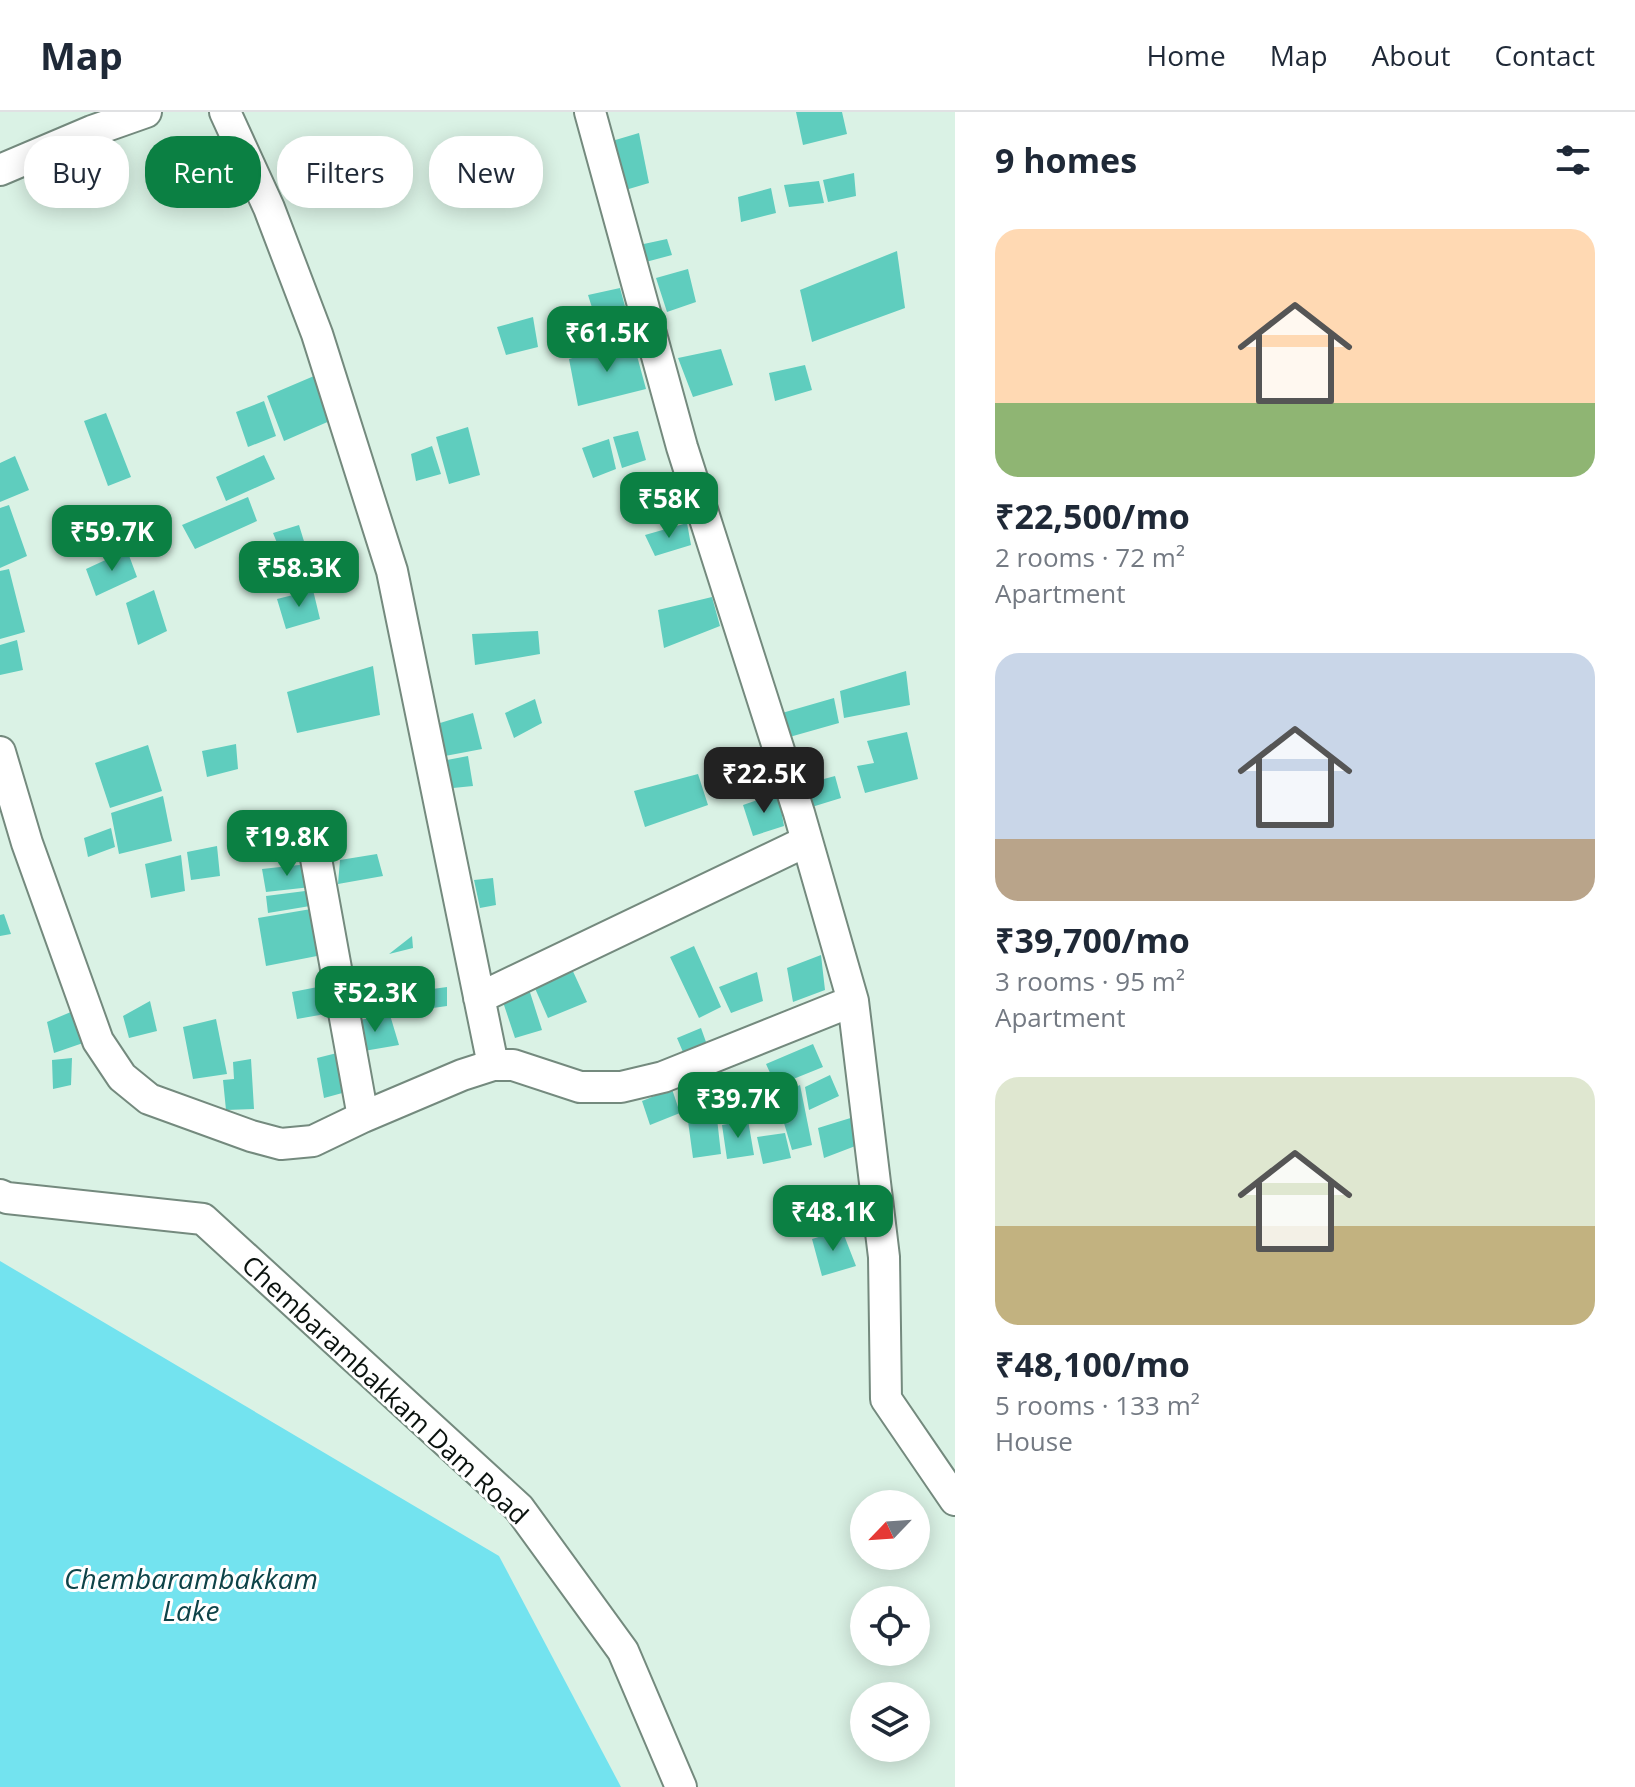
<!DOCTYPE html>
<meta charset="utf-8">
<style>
:root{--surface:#fff;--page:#f2f2f3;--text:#1f2937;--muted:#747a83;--line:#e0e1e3;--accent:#0b8043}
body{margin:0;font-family:"Open Sans",sans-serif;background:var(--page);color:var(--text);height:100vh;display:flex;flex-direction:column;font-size:30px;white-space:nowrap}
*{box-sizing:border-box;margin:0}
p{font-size:26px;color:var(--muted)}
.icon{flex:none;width:44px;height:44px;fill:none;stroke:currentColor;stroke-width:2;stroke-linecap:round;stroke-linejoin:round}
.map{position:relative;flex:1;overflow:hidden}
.side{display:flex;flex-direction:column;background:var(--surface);width:680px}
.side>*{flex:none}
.banner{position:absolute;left:24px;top:24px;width:760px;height:72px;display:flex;gap:16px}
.needle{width:52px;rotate:245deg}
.controls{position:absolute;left:850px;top:1378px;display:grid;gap:16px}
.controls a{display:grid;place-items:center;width:80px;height:80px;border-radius:50%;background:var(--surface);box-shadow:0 4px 20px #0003;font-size:40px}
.price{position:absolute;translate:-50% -68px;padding:0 18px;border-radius:16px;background:var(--accent);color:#fff;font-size:26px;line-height:52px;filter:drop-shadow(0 2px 4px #0008)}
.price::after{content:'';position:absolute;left:50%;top:48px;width:24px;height:18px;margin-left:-12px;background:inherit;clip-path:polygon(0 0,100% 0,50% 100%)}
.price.selected{background:#222;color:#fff}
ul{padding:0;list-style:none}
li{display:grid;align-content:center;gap:16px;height:424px;padding:0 40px}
li span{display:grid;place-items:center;height:248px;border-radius:24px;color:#555}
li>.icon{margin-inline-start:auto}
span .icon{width:144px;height:144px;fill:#fffc;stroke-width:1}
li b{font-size:34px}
h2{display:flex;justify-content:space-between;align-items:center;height:96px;padding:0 40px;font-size:34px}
.pill{padding:0 28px;border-radius:32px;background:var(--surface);box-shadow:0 4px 20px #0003;font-size:28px;line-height:72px}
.pill.selected{background:var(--accent);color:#fff}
header{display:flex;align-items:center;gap:48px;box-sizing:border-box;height:112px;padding:0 40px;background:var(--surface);border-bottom:2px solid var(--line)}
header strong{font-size:38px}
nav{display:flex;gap:44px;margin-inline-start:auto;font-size:28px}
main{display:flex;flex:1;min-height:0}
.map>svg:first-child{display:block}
.water{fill:#73e3ef}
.building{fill:#5fcdbe}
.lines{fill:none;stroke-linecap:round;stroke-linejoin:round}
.minor-casing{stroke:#748a7e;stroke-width:34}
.minor{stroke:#fff;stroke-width:30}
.labels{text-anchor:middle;stroke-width:6;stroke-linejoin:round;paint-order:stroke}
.street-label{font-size:26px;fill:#0a120e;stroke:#fff}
.water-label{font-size:28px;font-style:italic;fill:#0e4348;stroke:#fff}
</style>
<header>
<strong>Map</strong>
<nav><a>Home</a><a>Map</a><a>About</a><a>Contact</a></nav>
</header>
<main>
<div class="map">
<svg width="955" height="1675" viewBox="0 0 955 1675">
<rect width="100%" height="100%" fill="#daf2e5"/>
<path class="water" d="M0,1149L499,1444L621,1675H0Z"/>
<path class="building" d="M796,0H842L847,22L803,33Z
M639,21L649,71L622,79L612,29Z
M854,61L856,84L828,90L823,68Z
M819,69L824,91L789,95L784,73Z
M771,76L776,101L741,110L738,85Z
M667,127L672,143L642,151L639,133Z
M897,139L905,196L812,230L800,178Z
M688,157L696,190L667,200L656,166Z
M620,176L632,220L603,230L588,183Z
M533,205L538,235L506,243L497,215Z
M633,229L646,277L578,294L569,247Z
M721,237L733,273L693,285L678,246Z
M805,253L812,278L775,289L769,261Z
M314,264L332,308L284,329L267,284Z
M264,289L276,324L248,335L236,300Z
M106,301L131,365L108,374L84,309Z
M468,315L480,363L449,372L436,325Z
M638,319L646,348L622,356L613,325Z
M609,327L616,357L593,366L582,336Z
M432,334L441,362L416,369L411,342Z
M264,343L275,367L226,389L216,365Z
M15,344L29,378L0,390V351Z
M676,361L685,387L648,398L640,371Z
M248,385L257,409L195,437L182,413Z
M9,393L27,444L0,456V396Z
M687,411L691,433L655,444L645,423Z
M299,413L311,452L288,458L273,421Z
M127,438L137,465L96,484L86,457Z
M9,457L25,520L0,527V459Z
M154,478L167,519L138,533L126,491Z
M313,478L320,507L286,517L277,487Z
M712,485L720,514L664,536L658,498Z
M538,519L540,542L475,553L472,522Z
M17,528L23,558L0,563V533Z
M373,554L380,603L297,621L287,580Z
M906,559L910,593L844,606L840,579Z
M834,586L839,611L786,626L782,601Z
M535,587L542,611L514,626L505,601Z
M473,601L482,637L445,644L440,611Z
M907,620L918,667L865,681L857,654L874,651L867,629Z
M236,632L238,657L207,665L202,639Z
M148,633L162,679L110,696L95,651Z
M468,644L473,674L453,676L447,648Z
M698,662L708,693L645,715L634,679Z
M835,664L841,686L802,698L798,674Z
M778,681L784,714L753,724L743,693Z
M163,684L172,729L119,742L111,701Z
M111,716L115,735L88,745L84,726Z
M217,734L220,764L191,768L187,740Z
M377,742L383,764L338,772L340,748Z
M181,743L185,779L151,786L145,752Z
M308,752L311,775L266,780L262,757Z
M493,766L496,793L480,796L474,768Z
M313,778L316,793L268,801L266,784Z
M317,796L322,843L266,854L258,806Z
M4,802L11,822L0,824V803Z
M412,824L413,836L389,842Z
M694,834L721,895L699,906L670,845Z
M821,843L825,878L793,890L787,856Z
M571,855L587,890L548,906L534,874Z
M757,860L763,889L731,901L719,875Z
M328,873L331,901L297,907L292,880Z
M528,874L542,918L515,926L501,884Z
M447,875V894L419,898L418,879Z
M150,889L157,919L129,926L123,904Z
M78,897L83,931L54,941L47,910Z
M390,903L399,933L358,940L353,909Z
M216,907L227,962L193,967L183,915Z
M701,916L706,930L683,940L677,926Z
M813,932L823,955L776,974L766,952Z
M341,940L346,980L324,986L317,946Z
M72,946L71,973L53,977L52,948Z
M251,947L254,997L226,998L223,968L234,967L233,950Z
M830,963L839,984L809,998L805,975Z
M800,973L812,1033L792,1038L776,984Z
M672,977L680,1001L650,1013L642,989Z
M714,980L721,1042L693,1046L685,987Z
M857,1004L858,1033L824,1046L818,1016Z
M748,1008L754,1043L727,1047L722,1013Z
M785,1021L791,1046L763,1052L757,1025Z
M842,1118L856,1154L822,1164L812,1127Z"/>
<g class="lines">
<defs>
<path id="minor" d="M225,0L269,96L317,222L392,459L493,953
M590,0L682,335L799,701L853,889
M0,58L92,19L146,0
M0,640L27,731L98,929L122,965L149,987L251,1024L281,1032L313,1029L363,1005L462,963L493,953H513L580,975H621L663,965L853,889L884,1145L886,1287L955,1388
M311,719L363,1005
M479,886L807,729
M0,1083L7,1086L203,1107L519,1396L623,1539L681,1675"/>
</defs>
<use href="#minor" class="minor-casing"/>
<use href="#minor" class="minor"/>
</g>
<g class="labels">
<g class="street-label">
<text transform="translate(385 1278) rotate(43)" y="9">Chembarambakkam Dam Road</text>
</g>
<g class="water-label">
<text x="191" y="1477">Chembarambakkam<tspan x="191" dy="32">Lake</tspan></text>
</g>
</g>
</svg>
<div class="controls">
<a><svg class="needle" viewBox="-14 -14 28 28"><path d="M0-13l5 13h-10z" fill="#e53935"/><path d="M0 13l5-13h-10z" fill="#747a83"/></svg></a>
<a><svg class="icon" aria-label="locate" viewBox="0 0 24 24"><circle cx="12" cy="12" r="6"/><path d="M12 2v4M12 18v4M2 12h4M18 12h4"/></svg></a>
<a><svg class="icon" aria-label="layers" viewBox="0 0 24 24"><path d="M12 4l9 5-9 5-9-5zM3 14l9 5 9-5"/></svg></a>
</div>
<b class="price" style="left:607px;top:262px">₹61.5K</b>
<b class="price" style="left:669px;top:428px">₹58K</b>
<b class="price" style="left:112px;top:461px">₹59.7K</b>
<b class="price" style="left:299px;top:497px">₹58.3K</b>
<b class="price selected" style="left:764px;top:703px">₹22.5K</b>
<b class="price" style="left:287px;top:766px">₹19.8K</b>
<b class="price" style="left:375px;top:922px">₹52.3K</b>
<b class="price" style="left:738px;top:1028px">₹39.7K</b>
<b class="price" style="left:833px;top:1141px">₹48.1K</b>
<div class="banner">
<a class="pill">Buy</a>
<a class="pill selected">Rent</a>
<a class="pill">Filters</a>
<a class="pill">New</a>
</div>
</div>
<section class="side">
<h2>9 homes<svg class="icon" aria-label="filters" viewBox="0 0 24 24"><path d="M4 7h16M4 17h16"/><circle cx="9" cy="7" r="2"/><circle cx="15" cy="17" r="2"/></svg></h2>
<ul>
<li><span style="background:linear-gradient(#ffd9b3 70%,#8fb573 0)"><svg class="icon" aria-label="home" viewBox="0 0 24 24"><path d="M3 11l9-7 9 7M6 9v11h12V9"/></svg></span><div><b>₹22,500/mo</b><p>2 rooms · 72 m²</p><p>Apartment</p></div></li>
<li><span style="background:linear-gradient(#c9d6e8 75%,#b9a48a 0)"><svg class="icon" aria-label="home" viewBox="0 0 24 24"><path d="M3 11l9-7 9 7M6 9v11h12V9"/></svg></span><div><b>₹39,700/mo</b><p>3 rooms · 95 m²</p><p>Apartment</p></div></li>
<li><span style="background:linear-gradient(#dfe7d0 60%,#c2b280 0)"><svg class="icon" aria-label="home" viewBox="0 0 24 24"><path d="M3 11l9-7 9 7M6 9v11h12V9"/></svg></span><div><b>₹48,100/mo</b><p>5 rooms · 133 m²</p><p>House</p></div></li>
</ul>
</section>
</main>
